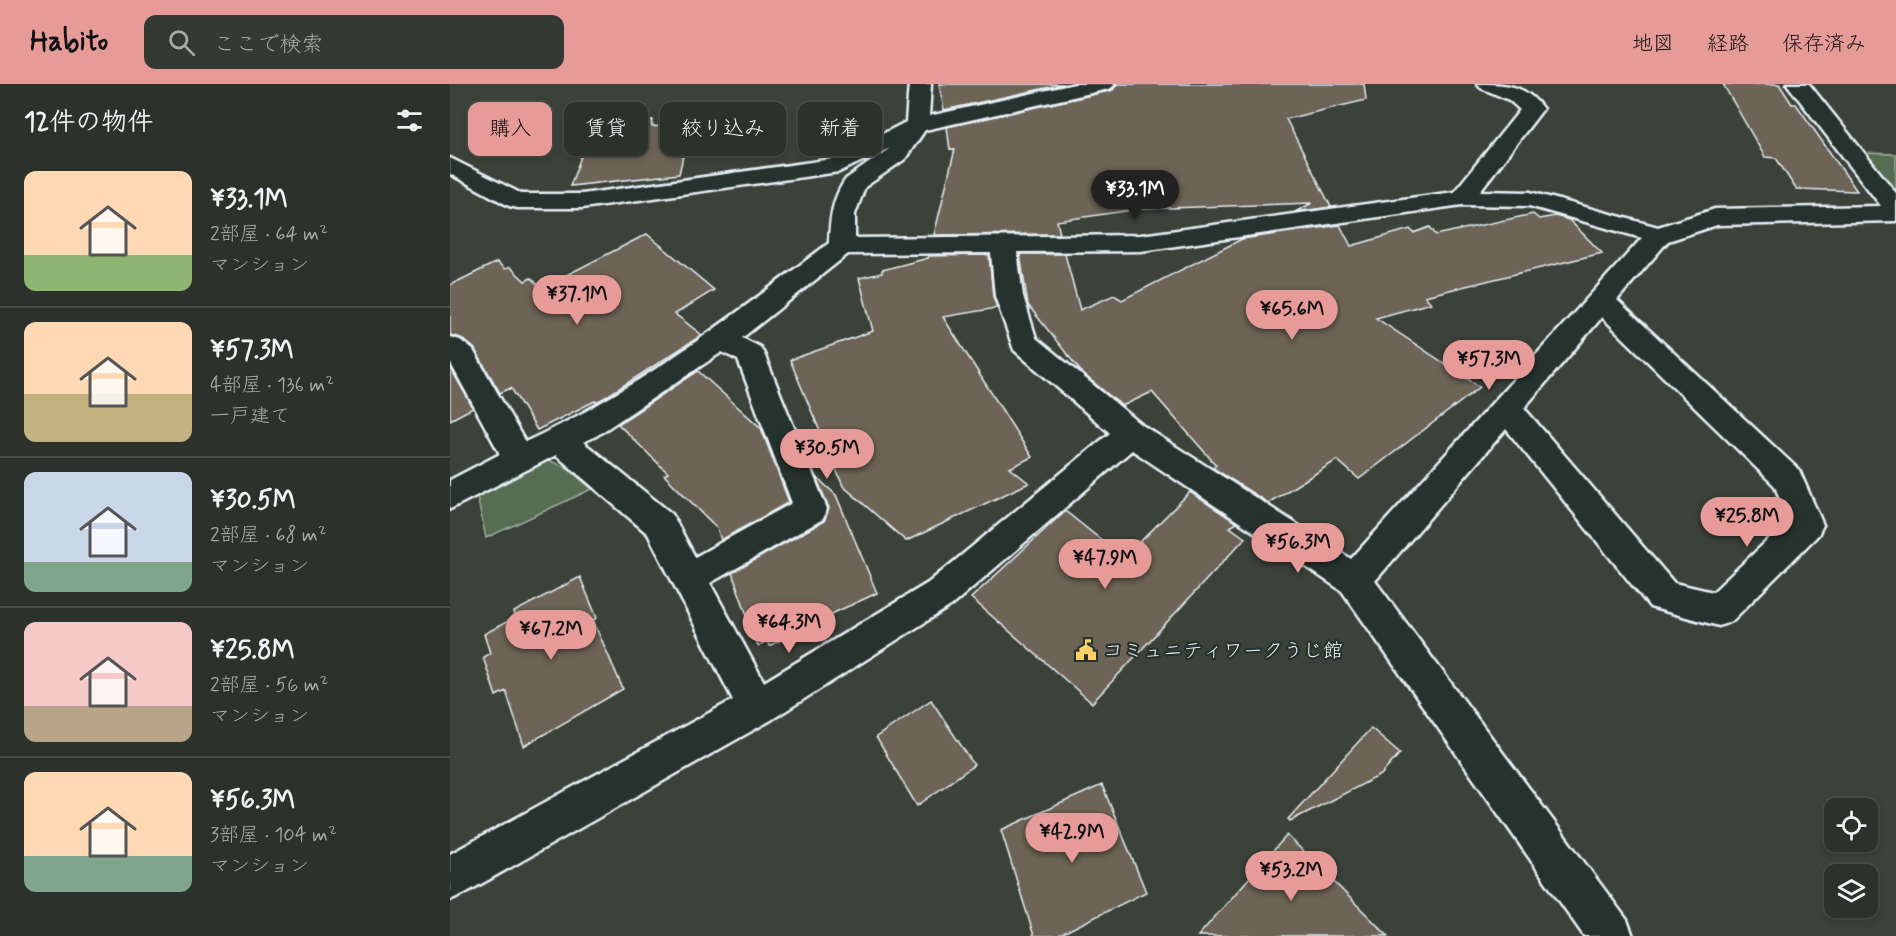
<!DOCTYPE html>
<html lang="ja">
<meta charset="utf-8">
<style>
:root{--surface:#2c322b;--page:#343a33;--text:#f1f3f6;--muted:#a6aaa9;--line:#484d47;--accent:#e69b98}
body{margin:0;font-family:Mynerve,"Klee One",sans-serif;background:var(--page);color:var(--text);height:100vh;display:flex;flex-direction:column;font-size:22px;white-space:nowrap}
*{box-sizing:border-box;margin:0}
p{font-size:20px;color:var(--muted)}
.icon{flex:none;width:33px;height:33px;fill:none;stroke:currentColor;stroke-width:2;stroke-linecap:round;stroke-linejoin:round}
.map{position:relative;flex:1;overflow:hidden}
.sheet{display:flex;flex-direction:column;background:var(--surface);width:450px}
.sheet>*{flex:none}
.top-card{position:absolute;left:18px;top:18px;width:570px;height:54px;display:flex;gap:12px}
.controls{position:absolute;left:1374px;top:714px;display:grid;gap:12px}
.controls a{display:grid;place-items:center;width:54px;height:54px;border-radius:12px;background:var(--surface);box-shadow:0 3px 9px #0003,0 0 0 2px var(--line);font-size:30px}
.price{position:absolute;translate:-50% -51px;padding:0 14px;border-radius:21px;background:var(--accent);color:#111;font-size:20px;line-height:39px;filter:drop-shadow(0 2px 3px #0008)}
.price::after{content:'';position:absolute;left:50%;top:36px;width:18px;height:14px;margin-left:-9px;background:inherit;clip-path:polygon(0 0,100% 0,50% 100%)}
.price.selected{background:#222;color:#fff}
ul{padding:0;list-style:none}
li{display:flex;align-items:center;gap:18px;height:150px;padding:0 24px}
li+li{border-top:2px solid var(--line)}
li span{display:grid;place-items:center;flex:none;width:168px;height:120px;border-radius:12px;color:#555}
li>.icon{margin-inline-start:auto}
span .icon{width:72px;height:72px;fill:#fffc;stroke-width:1}
li b{font-size:26px}
h2{display:flex;justify-content:space-between;align-items:center;height:72px;padding:0 24px;font-size:26px}
.chip{padding:0 21px;border-radius:12px;background:var(--surface);box-shadow:0 3px 9px #0003,0 0 0 2px var(--line);font-size:21px;line-height:54px}
.chip.selected{background:var(--accent);color:#111}
header{display:flex;align-items:center;gap:36px;box-sizing:border-box;height:84px;padding:0 30px;background:var(--accent);color:#111}
header strong{font-size:28px}
nav{display:flex;gap:33px;margin-inline-start:auto;font-size:21px}
.search{width:420px;height:54px;background:var(--page);display:flex;align-items:center;gap:15px;box-sizing:border-box;padding:0 21px;border-radius:12px;color:var(--muted);font-size:22px}
main{display:flex;flex:1;min-height:0}
.map>svg:first-child{display:block}
.green{fill:#566d51;stroke:#9fafa4;stroke-width:1.5}
.building{fill:#6d6456;stroke:#e8f1f8;stroke-width:1.5}
.lines{fill:none;stroke-linecap:round;stroke-linejoin:round}
.minor-casing{stroke:#e8f1f8;stroke-width:5}
.minor{fill:#26332d;fill-rule:evenodd}
.labels{text-anchor:middle;stroke-width:4.5;stroke-linejoin:round;paint-order:stroke}
.poi-label{font-size:20px;fill:#e8f1f8;stroke:#26332d;text-anchor:start}
</style>
<header>
<strong>Habito</strong>
<div class="search"><svg class="icon" aria-label="search" viewBox="0 0 24 24"><circle cx="10" cy="10" r="6"/><path d="M15 15l6 6"/></svg>ここで検索</div>
<nav><a>地図</a><a>経路</a><a>保存済み</a></nav>
</header>
<main>
<section class="sheet">
<h2>12件の物件<svg class="icon" aria-label="filters" viewBox="0 0 24 24"><path d="M4 7h16M4 17h16"/><circle cx="9" cy="7" r="2"/><circle cx="15" cy="17" r="2"/></svg></h2>
<ul>
<li><span style="background:linear-gradient(#ffd9b3 70%,#8fb573 0)"><svg class="icon" aria-label="home" viewBox="0 0 24 24"><path d="M3 11l9-7 9 7M6 9v11h12V9"/></svg></span><div><b>¥33.1M</b><p>2部屋 · 64 m²</p><p>マンション</p></div></li>
<li><span style="background:linear-gradient(#ffd9b3 60%,#c2b280 0)"><svg class="icon" aria-label="home" viewBox="0 0 24 24"><path d="M3 11l9-7 9 7M6 9v11h12V9"/></svg></span><div><b>¥57.3M</b><p>4部屋 · 136 m²</p><p>一戸建て</p></div></li>
<li><span style="background:linear-gradient(#c9d6e8 75%,#7fa58c 0)"><svg class="icon" aria-label="home" viewBox="0 0 24 24"><path d="M3 11l9-7 9 7M6 9v11h12V9"/></svg></span><div><b>¥30.5M</b><p>2部屋 · 68 m²</p><p>マンション</p></div></li>
<li><span style="background:linear-gradient(#f6c9c9 70%,#b9a48a 0)"><svg class="icon" aria-label="home" viewBox="0 0 24 24"><path d="M3 11l9-7 9 7M6 9v11h12V9"/></svg></span><div><b>¥25.8M</b><p>2部屋 · 56 m²</p><p>マンション</p></div></li>
<li><span style="background:linear-gradient(#ffd9b3 70%,#7fa58c 0)"><svg class="icon" aria-label="home" viewBox="0 0 24 24"><path d="M3 11l9-7 9 7M6 9v11h12V9"/></svg></span><div><b>¥56.3M</b><p>3部屋 · 104 m²</p><p>マンション</p></div></li>
</ul>
</section>
<div class="map">
<svg width="1446" height="852" viewBox="0 0 1446 852">
<rect width="100%" height="100%" fill="#3b4239"/>
<filter id="ink" filterUnits="userSpaceOnUse"><feTurbulence type="fractalNoise" baseFrequency=".0167" numOctaves="2"/><feDisplacementMap in="SourceGraphic" scale="12" xChannelSelector="R" yChannelSelector="G"/><feConvolveMatrix kernelMatrix="1 2 1 2 8 2 1 2 1" color-interpolation-filters="sRGB"/></filter>
<g filter="url(#ink)">
<path class="green" d="M1412,69L1446,70V106L1437,102Z
M96,375L117,384L142,405L36,454L25,403Z"/>
<path class="building" d="M489,0H614L494,26Z
M667,0H914L916,16L836,35L881,123L845,128L862,119L689,125L607,137L610,150L484,151L505,65L500,66L497,43L655,8L663,6Z
M1273,0H1329L1342,20H1346L1407,107L1346,105L1326,74L1315,73Z
M203,36L202,43L241,38L229,90L120,102L144,38L176,40Z
M1083,130L1089,135L1105,132L1119,136L1152,169L975,212L981,219L926,234L1030,303L909,395L887,376L818,419L763,384L766,381L702,308L672,322L632,289L578,221L570,170H615L630,226L664,211L672,216L792,155L890,141L901,162L960,145L964,149L980,143L986,151Z
M197,150L264,206L225,230L252,251L154,314L146,318L145,317L87,346L61,304L50,309L24,264L11,254L0,251V201L47,178L55,185L60,183L75,197L81,194L91,204Z
M539,171L543,212L547,224L493,233L582,373L560,384L579,399L456,457L393,402L340,276L423,247L409,194L432,189V186L478,174L479,172Z
M0,283L23,324L0,336Z
M248,287L311,344L339,418L271,456L267,444L214,391L218,389L168,340Z
M366,393L386,411L427,509L353,543L354,545L319,562L317,557L308,562L282,489L374,437L379,424Z
M740,408L787,439L780,443L795,454L642,619L521,514L615,427L674,474Z
M130,493L147,534L143,536L173,605L74,662L56,607L46,612L33,573L40,569L34,550L66,533L64,528Z
M481,616L524,681L467,722L426,653Z
M921,644L950,669L931,691L840,737L838,735Z
M652,701L696,808L607,852H584L551,746Z
M837,751L938,852H748Z"/>
<g class="lines">
<defs>
<path id="minor" d="M459,0H481L479,32L625,0H665L661,4L654,6L475,46L455,75L415,103L405,130V154L691,151L1004,108L1070,26L1059,16L1031,4L1027,0C1055,0 1075,0 1093,25L1030,107L1080,108L1208,143L1265,125L1431,122L1337,0H1359L1446,109V137L1267,141L1218,157L1167,216L1349,386L1373,441L1368,451L1282,537L1269,542L1200,523L1056,345L925,497L1177,836L1183,852H1134L892,507L682,366L502,521L321,636L15,809L0,816V770L283,616L198,450L106,371L0,425V396L50,370L0,278V253L10,256L23,266L75,358C185,308 283,232 379,159C380,136 382,114 396,95L440,64L389,88L132,124H68L59,122L0,90V74L72,110H132L383,75L456,38ZM1012,121L1079,122L1192,154L901,475L692,341L586,254L573,212L567,168L691,167ZM541,169L545,212L564,266L660,349L478,499L314,598L260,499L373,435L377,425L314,270L310,263L292,254L398,170ZM1152,233L1325,402L1338,437L1263,508L1224,499L1074,324ZM272,268L288,276L342,419L245,473L222,430L133,358L146,352Z"/>
</defs>
<use href="#minor" class="minor-casing"/>
<use href="#minor" class="minor"/>
</g>
</g>
<defs>
<symbol id="civic-bare" viewBox="-9 -9 18 18"><path d="M-.6-6.5H3V-4.5H.6V-3L4-1V1h2V6H-6V1h2V-1L-.6-3ZM-1.2 2.5V6h2.4V2.5Z" fill="#ffd166" stroke="#26332d" stroke-width="2.5" paint-order="stroke"/></symbol>
</defs>
<g fill-rule="evenodd">
<use href="#civic-bare" x="621" y="551" width="30" height="30"/>
</g>
<g class="labels">
<g class="poi-label">
<text x="653" y="573">コミュニティワークうじ館</text>
</g>
</g>
</svg>
<div class="controls">
<a><svg class="icon" aria-label="locate" viewBox="0 0 24 24"><circle cx="12" cy="12" r="6"/><path d="M12 2v4M12 18v4M2 12h4M18 12h4"/></svg></a>
<a><svg class="icon" aria-label="layers" viewBox="0 0 24 24"><path d="M12 4l9 5-9 5-9-5zM3 14l9 5 9-5"/></svg></a>
</div>
<b class="price selected" style="left:685px;top:137px">¥33.1M</b>
<b class="price" style="left:127px;top:242px">¥37.1M</b>
<b class="price" style="left:842px;top:257px">¥65.6M</b>
<b class="price" style="left:1039px;top:307px">¥57.3M</b>
<b class="price" style="left:377px;top:396px">¥30.5M</b>
<b class="price" style="left:1297px;top:464px">¥25.8M</b>
<b class="price" style="left:848px;top:490px">¥56.3M</b>
<b class="price" style="left:655px;top:506px">¥47.9M</b>
<b class="price" style="left:339px;top:570px">¥64.3M</b>
<b class="price" style="left:101px;top:577px">¥67.2M</b>
<b class="price" style="left:622px;top:780px">¥42.9M</b>
<b class="price" style="left:841px;top:818px">¥53.2M</b>
<div class="top-card">
<a class="chip selected">購入</a>
<a class="chip">賃貸</a>
<a class="chip">絞り込み</a>
<a class="chip">新着</a>
</div>
</div>
</main>
